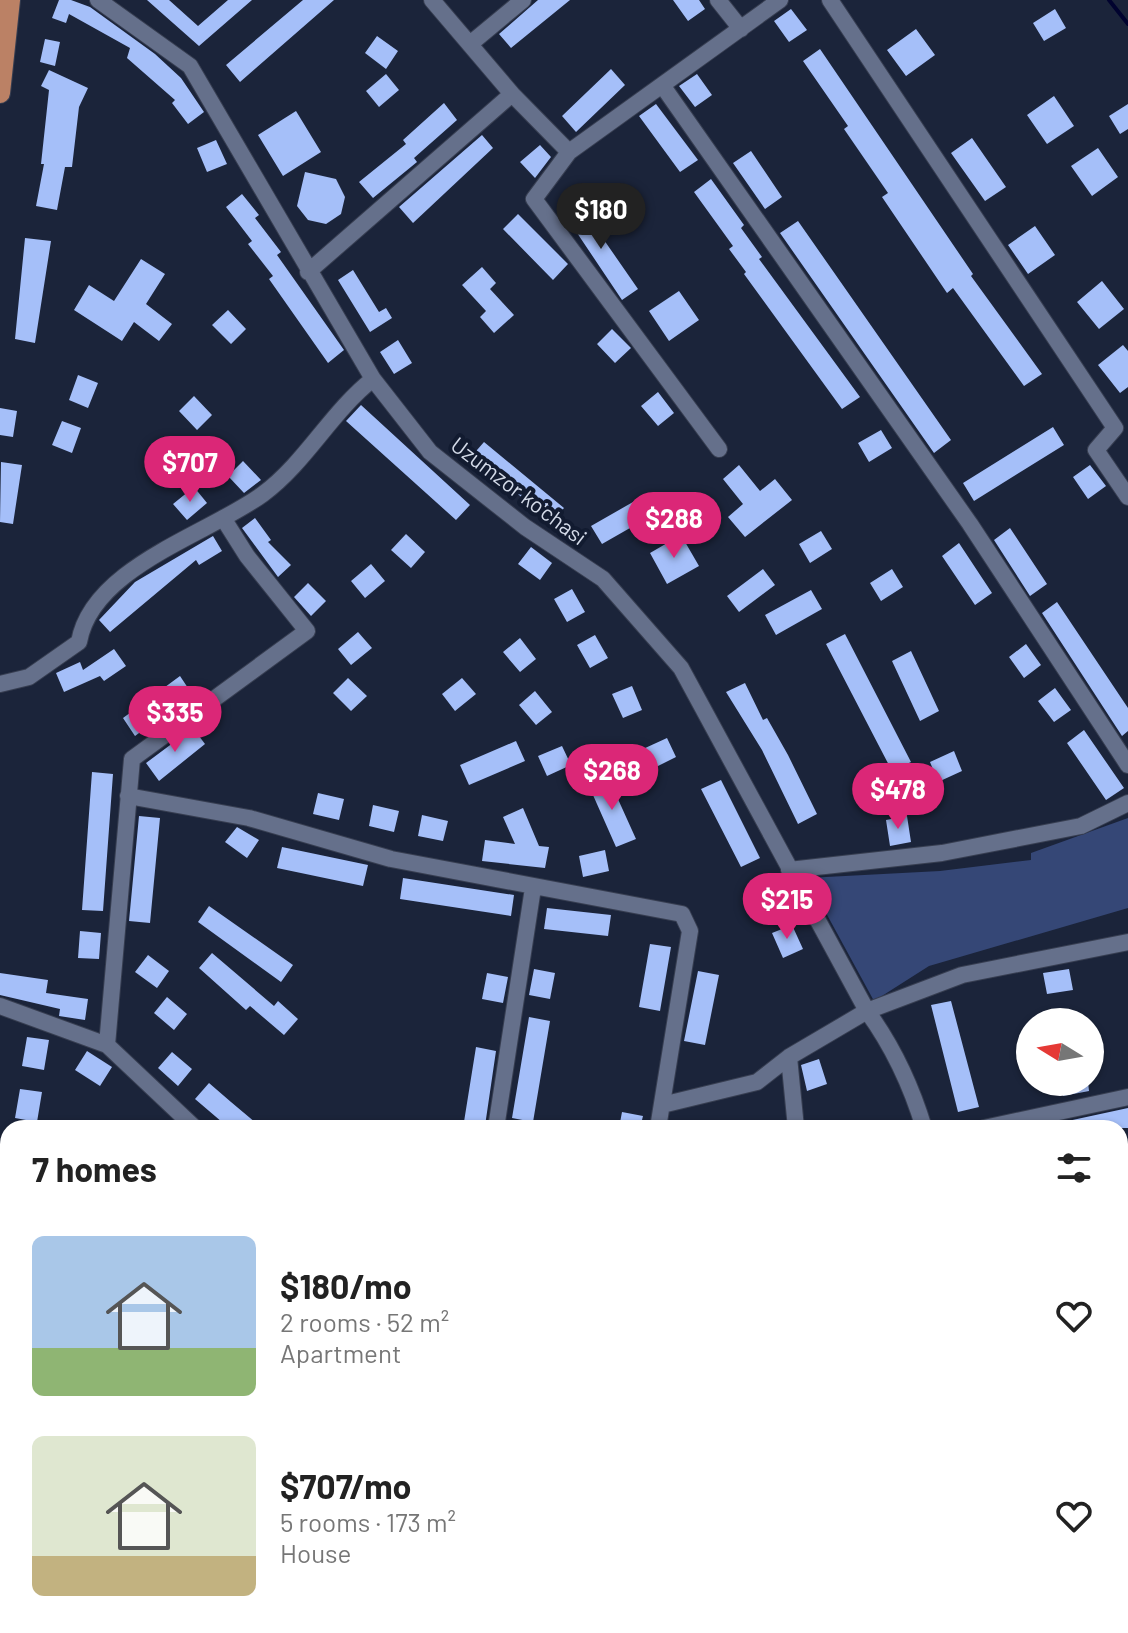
<!DOCTYPE html>
<meta charset="utf-8">
<style>
:root{--surface:#fff;--page:#f6f6f6;--text:#222;--muted:#767676;--accent:#db2777}
body{margin:0;font-family:Barlow,sans-serif;background:var(--page);color:var(--text);height:100vh;display:flex;flex-direction:column;font-size:30px;white-space:nowrap}
*{box-sizing:border-box;margin:0}
p{font-size:26px;color:var(--muted)}
.icon{flex:none;width:44px;height:44px;fill:none;stroke:currentColor;stroke-width:2;stroke-linecap:round;stroke-linejoin:round}
.map{position:relative;flex:1;overflow:hidden}
.panel{position:absolute;left:0px;top:1120px;width:1128px;height:514px;display:flex;flex-direction:column;background:var(--surface);border-radius:24px 24px 0 0;box-shadow:0 2px 6px #0004}
.panel>*{flex:none}
.needle{width:52px;rotate:281deg}
.fabs{position:absolute;left:1016px;top:1008px;display:grid;gap:16px}
.fabs a{display:grid;place-items:center;width:88px;height:88px;border-radius:50%;background:var(--surface);box-shadow:0 2px 6px #0004;font-size:40px}
.price{position:absolute;translate:-50% -68px;padding:0 18px;border-radius:28px;background:var(--accent);color:#fff;font-size:26px;line-height:52px;filter:drop-shadow(0 2px 4px #0008)}
.price::after{content:'';position:absolute;left:50%;top:48px;width:24px;height:18px;margin-left:-12px;background:inherit;clip-path:polygon(0 0,100% 0,50% 100%)}
.price.active{background:#222;color:#fff}
ul{padding:0;list-style:none}
li{display:flex;align-items:center;gap:24px;height:200px;padding:0 32px}
li span{display:grid;place-items:center;flex:none;width:224px;height:160px;border-radius:12px;color:#555}
li>.icon{margin-inline-start:auto}
span .icon{width:96px;height:96px;fill:#fffc;stroke-width:1}
li b{font-size:34px}
h2{display:flex;justify-content:space-between;align-items:center;height:96px;padding:0 32px;font-size:34px}
.map>svg:first-child{display:block}
.green{fill:#354776}
.lines{fill:none;stroke-linecap:round;stroke-linejoin:round}
.stream{stroke:#01032f;stroke-width:4}
.building{fill:#a5bff9}
.minor-casing{stroke:#373e51;stroke-width:18}
.major-casing{stroke:#373e51;stroke-width:22}
.minor{stroke:#65708b;stroke-width:16}
.major{stroke:#bb8165;stroke-width:20}
.labels{text-anchor:middle;stroke-width:8;stroke-linejoin:round;paint-order:stroke}
.street-label{font-size:22px;fill:#d3dae8;stroke:#121b30}
</style>
<div class="map">
<svg width="1128" height="1633" viewBox="0 0 1128 1633">
<rect width="100%" height="100%" fill="#1b243a"/>
<path class="green" d="M1128,818V908L929,966L874,1001L807,878L940,871L1031,860V853Z"/>
<g class="lines">
<path class="stream" d="M1109,0L1128,24"/>
</g>
<path class="building" d="M59,0H71L90,7L155,54L181,78L204,112L188,124L172,103L175,100L127,58L130,48L69,14L66,23L52,18Z
M147,0H169L198,26L228,0H252L199,46Z
M303,0H334L240,82L226,65Z
M538,0H570L511,48L499,34Z
M673,0H699L705,9L688,21Z
M791,9L807,30L789,42L774,21Z
M1055,9L1066,28L1044,41L1033,23Z
M916,29L935,55L906,76L887,50Z
M377,36L398,51L386,69L365,53Z
M45,39L60,42L55,66L40,62Z
M820,49L973,274L971,276L1042,374L1024,386L953,288L947,293L882,197L888,193L844,129L848,126L803,61Z
M611,69L625,85L576,132L562,116Z
M49,70L88,88L79,107L72,167H65L57,210L36,206L44,164H41L49,90L41,86Z
M386,74L399,90L379,107L366,91Z
M697,74L712,95L695,107L679,86Z
M1054,96L1074,126L1047,144L1027,115Z
M444,103L457,120L414,158L417,162L373,198L359,182L406,144L403,140Z
M656,104L698,160L680,172L639,116Z
M1128,104V129L1120,134L1109,116Z
M296,111L321,152L283,176L258,135Z
M482,135L493,148L413,223L399,207Z
M972,138L1006,187L985,201L951,153Z
M216,140L227,164L207,172L197,148Z
M540,145L551,157L535,178L520,162Z
M1098,148L1118,177L1092,196L1071,166Z
M751,151L782,197L765,209L733,163Z
M305,172L336,179L345,197L341,214L326,224L308,220L297,206Z
M711,179L744,225L741,228L762,257L759,259L860,397L842,409L744,274L746,272L729,249L733,246L694,192Z
M242,194L259,215L255,218L281,252L277,255L344,350L328,363L269,279L273,276L248,244L252,241L226,207Z
M583,203L597,225L595,227L638,289L622,300L565,215Z
M518,214L568,264L553,280L503,229Z
M798,221L951,440L934,453L780,233Z
M1035,226L1055,255L1028,274L1008,245Z
M25,238L51,241L35,343L15,339Z
M141,259L165,274L146,304L172,324L159,341L134,322L122,341L74,310L89,285L114,301Z
M482,267L496,283L490,289L514,315L494,333L480,317L486,311L462,285Z
M353,270L379,312L386,308L392,318L370,332L338,280Z
M1102,281L1124,309L1099,329L1077,302Z
M679,291L699,320L669,341L649,311Z
M228,310L246,329L231,344L212,325Z
M612,329L631,348L615,363L597,344Z
M398,340L412,363L394,374L380,352Z
M1123,345L1128,351V387L1120,393L1098,365Z
M78,375L98,383L88,408L69,400Z
M658,392L674,413L658,426L641,406Z
M194,396L212,415L197,430L179,411Z
M361,405L470,505L456,520L346,421Z
M0,408L17,411L13,437L0,435Z
M62,421L81,428L72,453L52,445Z
M1053,427L1064,445L974,501L963,483Z
M881,430L892,448L869,462L858,443Z
M484,442L564,508L550,524L518,494L492,473L489,476L470,458Z
M243,461L261,480L244,493L228,476Z
M1,462L22,465L13,524L0,522Z
M739,465L760,491L775,479L792,500L745,537L728,517L743,504L723,479Z
M1090,465L1106,486L1088,499L1073,477Z
M194,487L207,503L187,520L173,504Z
M647,494L658,512L602,544L591,526Z
M255,518L271,540L268,542L291,565L278,577L242,528Z
M1010,528L1047,584L1030,596L994,540Z
M821,531L832,549L810,563L799,544Z
M406,534L425,552L411,568L391,550Z
M681,535L699,566L667,584L650,553Z
M213,536L222,551L199,565L196,560L110,632L99,620L135,582Z
M959,543L992,593L975,605L942,556Z
M531,547L552,563L540,580L518,564Z
M371,564L385,581L365,598L351,581Z
M763,569L775,585L739,612L727,596Z
M892,569L903,587L881,601L870,583Z
M308,583L326,601L311,616L294,597Z
M572,589L585,612L567,622L554,599Z
M811,590L822,609L776,635L765,615Z
M1057,602L1128,708V731L1122,736L1042,613Z
M358,632L372,648L351,665L338,649Z
M845,634L911,762L892,771L826,644Z
M595,635L608,658L590,668L577,645Z
M520,638L536,659L520,672L503,652Z
M1026,644L1041,665L1024,678L1009,657Z
M114,649L126,666L104,681L100,676L64,692L56,673L80,662L83,670Z
M911,651L939,711L920,721L892,661Z
M180,676L192,694L135,736L123,718Z
M348,678L367,696L351,711L333,693Z
M462,678L476,694L455,711L442,694Z
M745,683L763,720L767,718L788,755L817,814L798,824L762,750L726,692Z
M632,686L642,710L623,718L612,694Z
M1055,688L1071,710L1054,722L1038,701Z
M535,691L552,712L536,725L519,705Z
M193,728L205,744L159,781L146,763Z
M1084,730L1124,788L1106,800L1067,743Z
M667,738L676,757L652,769L643,749Z
M516,741L525,761L469,785L460,765Z
M562,746L571,765L547,776L538,756Z
M954,751L962,771L938,782L930,762Z
M92,772L113,774L103,911L82,910Z
M608,777L636,839L616,847L589,786Z
M721,780L760,858L741,867L701,789Z
M318,793L344,799L339,820L313,814Z
M373,805L399,811L394,832L369,826Z
M523,808L539,846L549,847L545,868L482,861L485,840L515,844L503,817Z
M422,815L448,821L443,841L418,836Z
M139,816L160,818L150,923L129,921Z
M907,816L911,842L890,846L886,820Z
M237,827L259,840L247,858L225,842Z
M282,847L368,865L363,886L277,868Z
M605,850L609,871L583,877L579,856Z
M403,878L514,895L511,916L400,899Z
M209,906L293,965L281,982L198,922Z
M547,908L611,915L608,936L544,929Z
M792,925L803,949L783,958L772,933Z
M80,931L101,933L99,959L78,958Z
M650,944L671,947L660,1011L639,1007Z
M212,953L274,1006L278,1001L298,1019L284,1035L250,1006L246,1010L199,968Z
M148,955L169,971L157,988L135,972Z
M534,969L555,973L550,999L529,995Z
M1069,969L1073,990L1047,994L1043,973Z
M698,971L719,975L705,1045L684,1041Z
M0,973L48,980L46,993L88,999L85,1020L59,1016L60,1009L0,995Z
M487,973L508,977L503,1003L482,999Z
M167,997L187,1014L174,1030L154,1013Z
M951,1001L979,1107L958,1112L931,1005Z
M529,1017L550,1021L533,1122L512,1118Z
M27,1037L49,1040L44,1070L22,1066Z
M476,1047L496,1051L486,1119L485,1128H463Z
M87,1051L112,1067L100,1086L75,1070Z
M172,1052L192,1069L178,1086L158,1068Z
M819,1059L827,1084L807,1091L801,1065Z
M1061,1082H1088L1089,1091L1063,1096Z
M209,1083L231,1102L262,1128H229L195,1099Z
M20,1089L42,1092L37,1122L15,1118Z
M1128,1108V1128H1054V1124Z
M622,1112L643,1116L640,1128H619Z"/>
<g class="lines">
<defs>
<path id="minor" d="M98,0L190,66L373,379L430,452L525,527L603,579L681,668L867,1011C894,1048 911,1085 924,1128
M432,0L512,94L569,152
M718,0L741,29
M830,0L1115,428L1096,450L1128,497
M470,44L523,0
M662,85L970,524L1128,765
M308,272L512,94
M719,449L534,199L569,152L780,0
M0,684L29,677L79,642C92,567 209,534 263,494C306,462 331,412 373,379
M128,796L249,818L391,859L682,914L690,931L658,1128
M789,870L942,853L1081,826L1128,803
M0,1006L107,1045L195,1128
M107,1045L132,759L307,631L247,556L223,518
M789,1057L796,1128
M662,1105L757,1082L789,1057L867,1011L962,975L1128,942
M496,1128L533,888
M984,1128L1128,1097
M1120,1258L1128,1257
M0,1323L8,1324
M1120,1418L1128,1416
M577,1626L578,1633
M902,1626V1633
M1048,1626V1633
M119,1633L121,1626
M271,1633L273,1626
M754,1633V1626"/>
<path id="major" d="M0,93L10,0"/>
</defs>
<use href="#minor" class="minor-casing"/>
<use href="#major" class="major-casing"/>
<use href="#minor" class="minor"/>
<use href="#major" class="major"/>
</g>
<g class="labels">
<g class="street-label">
<text transform="translate(519 491) rotate(37)" y="8">Uzumzor ko'chasi</text>
</g>
</g>
</svg>
<div class="fabs">
<a><svg class="needle" viewBox="-14 -14 28 28"><path d="M0-13l5 13h-10z" fill="#e53935"/><path d="M0 13l5-13h-10z" fill="#767676"/></svg></a>
</div>
<b class="price active" style="left:601px;top:251px">$180</b>
<b class="price" style="left:190px;top:504px">$707</b>
<b class="price" style="left:674px;top:560px">$288</b>
<b class="price" style="left:175px;top:754px">$335</b>
<b class="price" style="left:612px;top:812px">$268</b>
<b class="price" style="left:898px;top:831px">$478</b>
<b class="price" style="left:787px;top:941px">$215</b>
<section class="panel">
<h2>7 homes<svg class="icon" aria-label="filters" viewBox="0 0 24 24"><path d="M4 7h16M4 17h16"/><circle cx="9" cy="7" r="2"/><circle cx="15" cy="17" r="2"/></svg></h2>
<ul>
<li><span style="background:linear-gradient(#a9c7e8 70%,#8fb573 0)"><svg class="icon" aria-label="home" viewBox="0 0 24 24"><path d="M3 11l9-7 9 7M6 9v11h12V9"/></svg></span><div><b>$180/mo</b><p>2 rooms · 52 m²</p><p>Apartment</p></div><svg class="icon" aria-label="heart" viewBox="0 0 24 24"><path d="M12 20l-8-8c-3-5 5-10 8-4 3-6 11-1 8 4z"/></svg></li>
<li><span style="background:linear-gradient(#dfe7d0 75%,#c2b280 0)"><svg class="icon" aria-label="home" viewBox="0 0 24 24"><path d="M3 11l9-7 9 7M6 9v11h12V9"/></svg></span><div><b>$707/mo</b><p>5 rooms · 173 m²</p><p>House</p></div><svg class="icon" aria-label="heart" viewBox="0 0 24 24"><path d="M12 20l-8-8c-3-5 5-10 8-4 3-6 11-1 8 4z"/></svg></li>
</ul>
</section>
</div>
